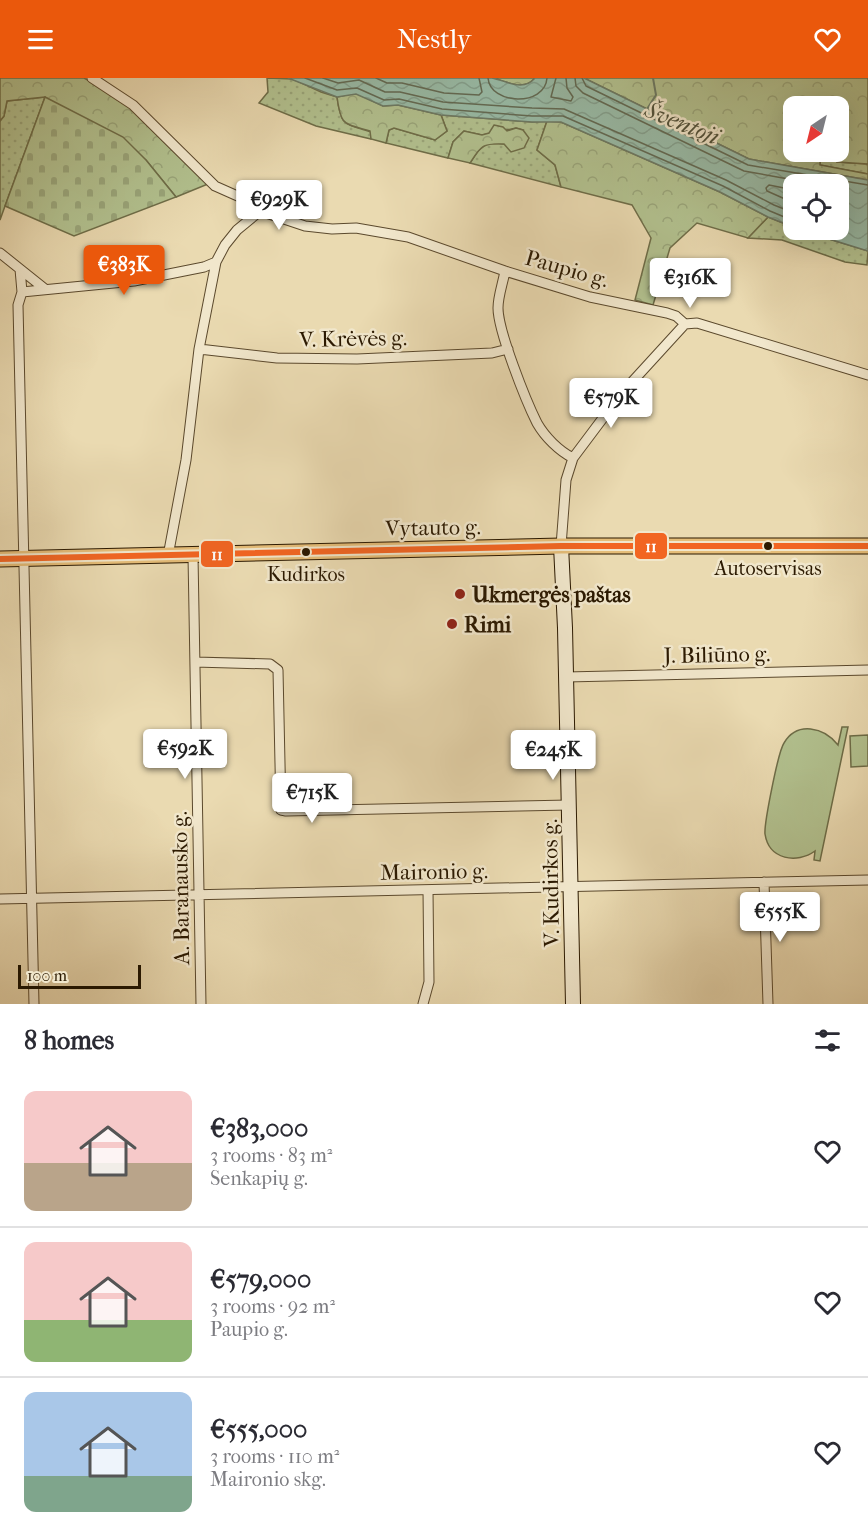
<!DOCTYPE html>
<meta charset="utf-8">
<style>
:root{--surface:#fff;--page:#f7f7f7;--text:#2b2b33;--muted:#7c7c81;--line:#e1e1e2;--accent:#ea580c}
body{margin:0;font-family:"IM FELL French Canon",serif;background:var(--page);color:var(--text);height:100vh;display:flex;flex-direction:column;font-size:22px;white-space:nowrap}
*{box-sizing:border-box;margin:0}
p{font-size:20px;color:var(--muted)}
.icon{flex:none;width:33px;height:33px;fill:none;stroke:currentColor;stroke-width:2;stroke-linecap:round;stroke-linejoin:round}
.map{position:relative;height:926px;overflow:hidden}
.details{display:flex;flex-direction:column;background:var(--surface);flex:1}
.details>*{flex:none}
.needle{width:39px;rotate:215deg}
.buttons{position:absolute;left:783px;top:18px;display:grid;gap:12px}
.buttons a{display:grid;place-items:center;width:66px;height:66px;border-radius:12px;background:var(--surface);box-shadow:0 6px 24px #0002;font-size:30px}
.scale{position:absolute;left:18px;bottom:15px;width:123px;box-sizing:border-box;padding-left:6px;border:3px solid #2b1901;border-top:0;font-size:16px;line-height:21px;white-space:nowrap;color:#2b1901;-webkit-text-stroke:4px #f1e7cc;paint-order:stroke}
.price{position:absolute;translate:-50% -51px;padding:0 14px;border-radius:6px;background:#fff;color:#222;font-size:20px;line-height:39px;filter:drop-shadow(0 2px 3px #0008)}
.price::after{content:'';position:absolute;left:50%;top:36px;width:18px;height:14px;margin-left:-9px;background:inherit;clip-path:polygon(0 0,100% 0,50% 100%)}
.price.current{background:var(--accent);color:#fff}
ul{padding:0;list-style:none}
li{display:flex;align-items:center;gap:18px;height:150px;padding:0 24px}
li+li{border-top:2px solid var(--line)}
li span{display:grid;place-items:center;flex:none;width:168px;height:120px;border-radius:12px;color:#555}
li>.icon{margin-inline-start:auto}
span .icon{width:72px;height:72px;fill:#fffc;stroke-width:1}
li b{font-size:26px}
h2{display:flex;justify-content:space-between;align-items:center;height:72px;padding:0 24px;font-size:26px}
header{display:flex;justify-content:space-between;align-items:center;height:78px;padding:0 24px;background:var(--accent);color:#fff;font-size:27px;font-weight:600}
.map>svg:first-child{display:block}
.grass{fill:url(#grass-dots);stroke:#6e6d48;stroke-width:1.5}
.forest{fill:url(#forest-crowns);stroke:#6e6d48;stroke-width:1.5}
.cemetery{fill:url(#cemetery-stones);stroke:#6e6d48;stroke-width:1.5}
.garden{fill:#b2c18f;stroke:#6e6d48;stroke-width:1.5}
.water{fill:url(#water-waves);stroke:#6c7a65;stroke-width:1.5}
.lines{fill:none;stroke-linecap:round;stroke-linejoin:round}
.shore{stroke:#626a54;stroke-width:1.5}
.stream{stroke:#6c7a65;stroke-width:2}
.street-casing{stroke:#5b492d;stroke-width:11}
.secondary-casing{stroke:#2b1901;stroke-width:16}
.primary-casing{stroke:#2b1901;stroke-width:17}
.street{stroke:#f1e7cc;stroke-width:9}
.secondary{stroke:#f1e7cc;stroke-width:14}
.primary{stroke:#e5bd78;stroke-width:15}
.bus-1-casing{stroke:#f1e7cc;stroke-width:10}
.bus-1{stroke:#f26522;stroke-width:6}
.bus-dot{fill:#2b1901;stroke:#f1e7cc;stroke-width:2}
.poi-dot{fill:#8f2418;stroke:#f1e7cc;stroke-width:2}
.labels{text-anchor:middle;stroke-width:5;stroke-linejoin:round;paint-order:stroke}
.bus-label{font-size:20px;fill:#2b1901;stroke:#f1e7cc}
.street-label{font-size:22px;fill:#2b1901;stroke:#f1e7cc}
.poi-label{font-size:22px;font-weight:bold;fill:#2b1901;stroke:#f1e7cc;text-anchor:start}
.water-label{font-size:24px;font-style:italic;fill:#51523b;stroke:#f1e7cc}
.line-badge{stroke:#f1e7cc;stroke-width:2}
.badge-label{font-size:16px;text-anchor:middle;font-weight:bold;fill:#fff}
</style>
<header><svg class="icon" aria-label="menu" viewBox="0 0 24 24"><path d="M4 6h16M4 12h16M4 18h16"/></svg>Nestly<svg class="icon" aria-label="heart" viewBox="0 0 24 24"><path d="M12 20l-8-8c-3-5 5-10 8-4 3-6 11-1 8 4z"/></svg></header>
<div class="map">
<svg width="868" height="926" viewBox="0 0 868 926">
<defs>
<pattern id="grass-dots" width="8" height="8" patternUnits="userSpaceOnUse" patternTransform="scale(1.5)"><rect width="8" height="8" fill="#b2c18f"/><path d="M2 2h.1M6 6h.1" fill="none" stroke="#99a57a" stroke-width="1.8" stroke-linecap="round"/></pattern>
<pattern id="forest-crowns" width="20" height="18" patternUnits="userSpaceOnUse" patternTransform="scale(1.5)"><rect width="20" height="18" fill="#b2c18f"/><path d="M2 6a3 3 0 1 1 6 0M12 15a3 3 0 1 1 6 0" fill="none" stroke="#99a57a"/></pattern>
<pattern id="cemetery-stones" width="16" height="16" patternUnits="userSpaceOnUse" patternTransform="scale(1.5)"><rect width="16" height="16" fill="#b2c18f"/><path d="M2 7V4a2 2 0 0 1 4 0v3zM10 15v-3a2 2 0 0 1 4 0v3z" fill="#99a57a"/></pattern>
<pattern id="water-waves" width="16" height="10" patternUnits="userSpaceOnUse" patternTransform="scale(1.5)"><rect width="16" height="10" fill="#98bba7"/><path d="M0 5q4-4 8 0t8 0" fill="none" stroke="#83a08e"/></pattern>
</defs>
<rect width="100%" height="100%" fill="#eadab1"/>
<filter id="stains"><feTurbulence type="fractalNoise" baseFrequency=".00333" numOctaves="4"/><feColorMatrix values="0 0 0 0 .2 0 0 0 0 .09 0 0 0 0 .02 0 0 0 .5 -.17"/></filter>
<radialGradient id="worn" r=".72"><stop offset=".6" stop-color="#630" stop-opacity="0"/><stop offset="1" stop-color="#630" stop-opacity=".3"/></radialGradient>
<path class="grass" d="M267,0L293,1L321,14L337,19C341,48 343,45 371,54V61L316,48L259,25L268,14Z
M45,19L5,128L0,142V43L4,38L7,23Z
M441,37L532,44L547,43L537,72L555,87L561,109L470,85L478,73L488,65L504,66L523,52L516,50L482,57L464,53L453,64L448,80L386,65L389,52L394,50L435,62L447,53Z
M820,74H836L837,84L868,86V96L820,87Z
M768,139L793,149L794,152H800L868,173L867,187L845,184L782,162L748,160Z"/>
<path class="forest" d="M0,0H84L112,15L131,29L208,106L176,119L146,82L45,19L7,23L4,38L0,43Z
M492,0H535C523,14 507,3 492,0Z
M584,0H868V86L837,84L836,74H838V28H794V74H820V87L868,96V102L749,81Z
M356,15L383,28L398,27L441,37L447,53L435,62L394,50L389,52L386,65L371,61L370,53C343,45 341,48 337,19Z
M547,43L561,44L720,114L768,139L748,160L697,145L670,170L653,227L635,222L651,160L632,127L561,109L555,87L537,72Z
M494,47L503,49L507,53L516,50L523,52L529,60L524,70L511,74L504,66C482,65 481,68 470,85L448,80L453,64L464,53L482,57L489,55Z"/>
<path class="cemetery" d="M45,19L123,59L146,82L176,119L74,158L5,128Z"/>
<path class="garden" d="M842,649H848L820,783L814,782L815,773C797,786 769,782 765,756C764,746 778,674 784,665C797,643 824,649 838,667Z
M868,657V688L851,689L850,658Z"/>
<path class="water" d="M288,0H492C507,3 523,14 535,0H584L749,81L868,102V173L800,152H838V106H794L793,149L768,139L720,114L561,44H532L441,37L398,27L383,28L356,16L337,19Z"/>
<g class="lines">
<path class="shore" d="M305,0L337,12L357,10L384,22L399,21L442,31L532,38H563L723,108L770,133L794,143
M323,0L338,5L359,2L385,14H400L443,24L532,30L564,31L726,102L774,127L794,135
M376,0L387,5H402L444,15L479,17L482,14L479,0
M488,0C490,27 545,29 547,0
M556,0L551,19L571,23L573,19L567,10L566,0
M575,0L576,8L583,15L744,93L816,106
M582,0L586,8L748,87L868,107
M794,112L769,107L766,110L767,113L794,125"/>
<path class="stream" d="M647,31L656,17L653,0"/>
<defs>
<path id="street" d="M92,0L133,27L215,108L251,124L260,133L305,148L332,151L356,150L408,159L505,193L590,219L667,235L676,238L685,246L697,245L868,297
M0,175L20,191L22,214L18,227L34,926
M20,191L45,211
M505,193C503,205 498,218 498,230C498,253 526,323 537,345C545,359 559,373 573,380
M22,214L134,203L204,189L216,184
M199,271L277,280L357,281L492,275L508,271
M561,468L566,402L573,380L621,316L685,246
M168,478L186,382L199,271L216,184L225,167L237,152L260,133
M193,478L201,926
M195,584L270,586L278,592L281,732L286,733L569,727
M566,599L868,592
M764,804L768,926
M0,821L868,802
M423,926L429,904L428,812"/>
<path id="secondary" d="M561,468L565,550L573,926"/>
<path id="primary" d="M0,481L561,468H868"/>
</defs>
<use href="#street" class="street-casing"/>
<use href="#secondary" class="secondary-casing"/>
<use href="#primary" class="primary-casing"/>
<use href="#street" class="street"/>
<use href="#secondary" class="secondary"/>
<use href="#primary" class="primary"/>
<defs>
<path id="bus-1" d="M0,481L561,468H868"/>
</defs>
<use href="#bus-1" class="bus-1-casing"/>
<use href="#bus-1" class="bus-1"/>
</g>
<g class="bus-dot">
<circle cx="768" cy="468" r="5"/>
<circle cx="306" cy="474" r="5"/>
</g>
<g class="poi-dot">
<circle cx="460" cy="516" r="6"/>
<circle cx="452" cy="546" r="6"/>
</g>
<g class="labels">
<g class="bus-label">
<text x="768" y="497">Autoservisas</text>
<text x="306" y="503">Kudirkos</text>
</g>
<g class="street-label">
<text transform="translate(567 190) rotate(16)" y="8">Paupio g.</text>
<text transform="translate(353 260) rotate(-1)" y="8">V. Krėvės g.</text>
<text transform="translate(433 449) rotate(-1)" y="8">Vytauto g.</text>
<text transform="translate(717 576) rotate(-1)" y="8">J. Biliūno g.</text>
<text transform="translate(434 793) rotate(-1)" y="8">Maironio g.</text>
<text transform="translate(550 805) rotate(-91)" y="8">V. Kudirkos g.</text>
<text transform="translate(180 810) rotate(-91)" y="8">A. Baranausko g.</text>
</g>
<g class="poi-label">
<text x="472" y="524">Ukmergės paštas</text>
<text x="464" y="554">Rimi</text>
</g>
<g class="water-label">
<text transform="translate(682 45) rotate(22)" y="8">Šventoji</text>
</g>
</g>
<g class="line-badge">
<rect x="634" y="454" width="34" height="28" rx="6" fill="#f26522"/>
<rect x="200" y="462" width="34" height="28" rx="6" fill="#f26522"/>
</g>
<g class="badge-label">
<text x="651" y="474">11</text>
<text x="217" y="482">11</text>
</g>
<rect width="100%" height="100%" filter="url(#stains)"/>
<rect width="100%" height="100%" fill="url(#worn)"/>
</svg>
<div class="buttons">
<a><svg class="needle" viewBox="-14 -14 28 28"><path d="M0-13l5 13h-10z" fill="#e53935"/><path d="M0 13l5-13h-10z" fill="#7c7c81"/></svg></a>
<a><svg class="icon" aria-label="locate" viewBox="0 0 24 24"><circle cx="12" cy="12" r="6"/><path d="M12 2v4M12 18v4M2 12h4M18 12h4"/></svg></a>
</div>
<div class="scale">100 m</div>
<b class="price" style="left:279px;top:153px">€929K</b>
<b class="price current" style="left:124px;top:218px">€383K</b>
<b class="price" style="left:690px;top:231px">€316K</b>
<b class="price" style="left:611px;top:351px">€579K</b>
<b class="price" style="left:185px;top:702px">€592K</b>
<b class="price" style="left:553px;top:703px">€245K</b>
<b class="price" style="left:312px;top:746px">€715K</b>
<b class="price" style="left:780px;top:865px">€555K</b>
</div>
<section class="details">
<h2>8 homes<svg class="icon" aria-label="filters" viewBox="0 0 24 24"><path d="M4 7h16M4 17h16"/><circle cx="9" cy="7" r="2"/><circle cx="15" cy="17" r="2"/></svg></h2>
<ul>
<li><span style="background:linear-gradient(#f6c9c9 60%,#b9a48a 0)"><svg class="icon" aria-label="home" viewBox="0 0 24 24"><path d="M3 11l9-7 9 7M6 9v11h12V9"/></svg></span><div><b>€383,000</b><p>3 rooms · 83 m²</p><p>Senkapių g.</p></div><svg class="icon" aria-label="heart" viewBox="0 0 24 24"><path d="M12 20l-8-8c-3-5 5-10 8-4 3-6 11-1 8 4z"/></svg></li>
<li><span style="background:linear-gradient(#f6c9c9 65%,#8fb573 0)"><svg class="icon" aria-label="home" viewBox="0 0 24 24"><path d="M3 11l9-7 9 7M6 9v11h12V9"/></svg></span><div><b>€579,000</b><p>3 rooms · 92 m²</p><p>Paupio g.</p></div><svg class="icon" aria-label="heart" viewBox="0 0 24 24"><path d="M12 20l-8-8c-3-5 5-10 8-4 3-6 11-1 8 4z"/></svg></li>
<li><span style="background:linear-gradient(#a9c7e8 70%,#7fa58c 0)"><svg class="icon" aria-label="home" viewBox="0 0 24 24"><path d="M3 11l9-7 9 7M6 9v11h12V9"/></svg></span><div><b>€555,000</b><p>3 rooms · 110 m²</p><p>Maironio skg.</p></div><svg class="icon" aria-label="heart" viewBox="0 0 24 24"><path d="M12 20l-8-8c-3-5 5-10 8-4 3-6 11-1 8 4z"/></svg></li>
</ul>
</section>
